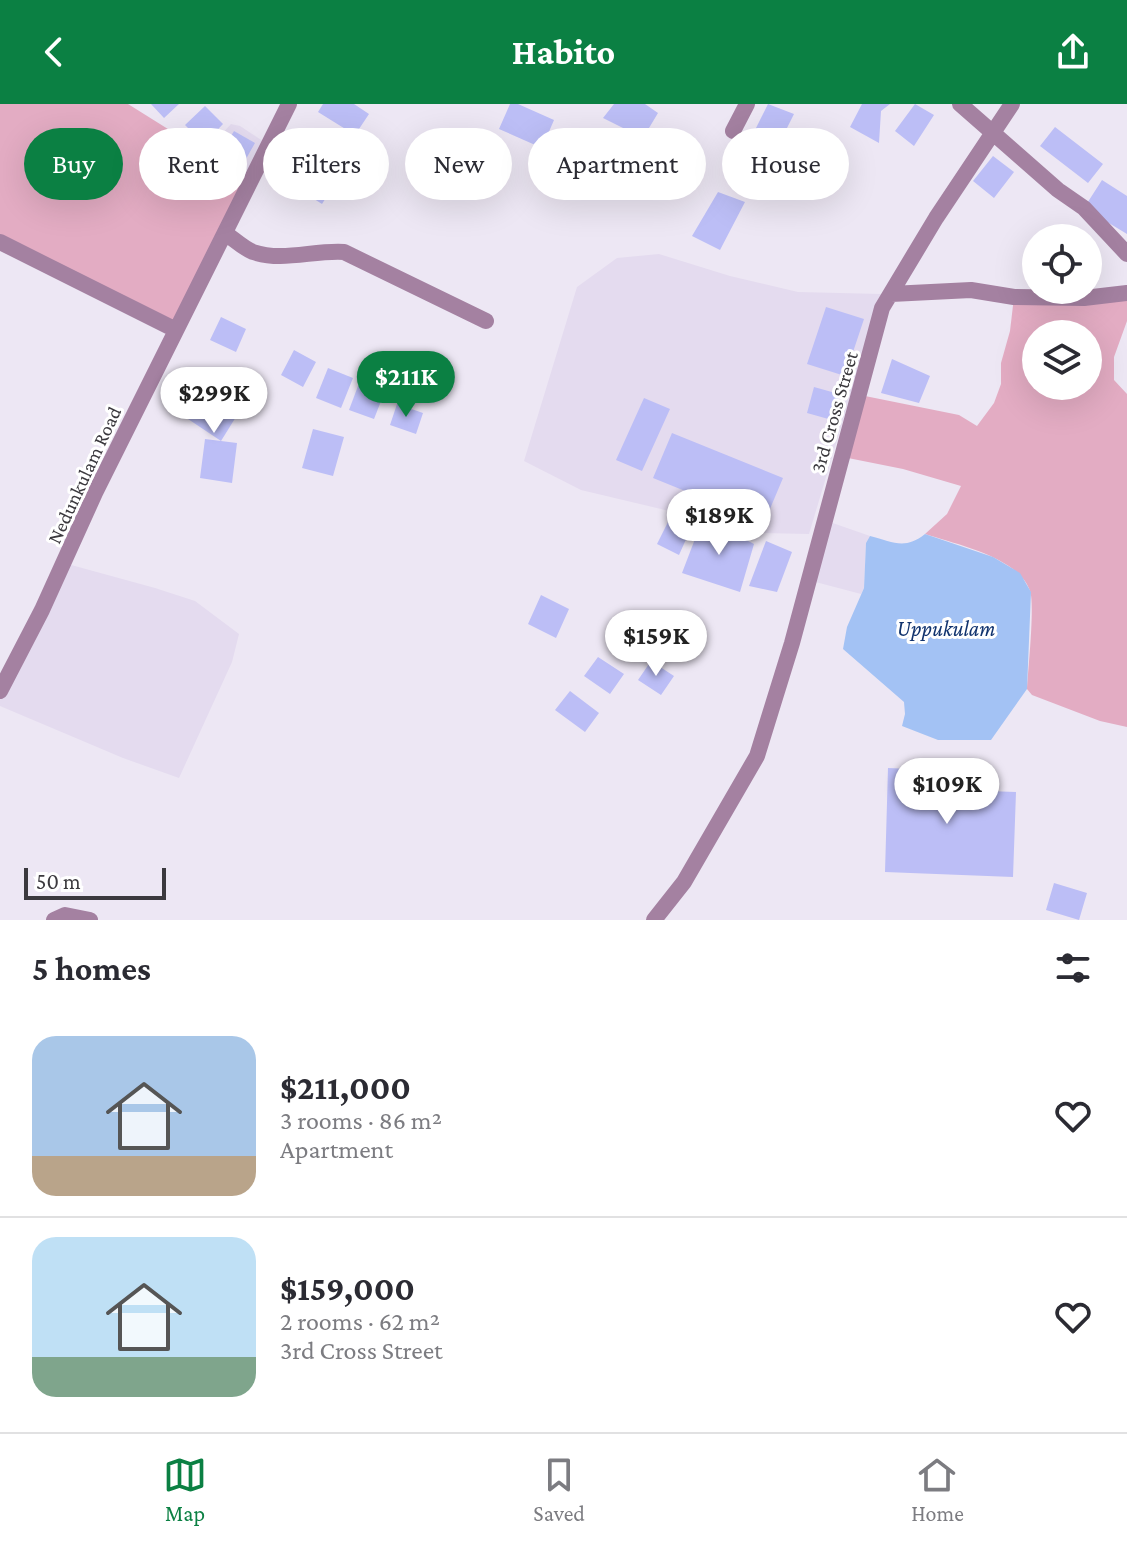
<!DOCTYPE html>
<meta charset="utf-8">
<style>
:root{--surface:#fff;--page:#f2f2f3;--text:#2b2b33;--muted:#7c7c81;--line:#e1e1e2;--accent:#0b8043}
body{margin:0;font-family:"Crimson Pro",serif;background:var(--page);color:var(--text);height:100vh;display:flex;flex-direction:column;font-size:30px;white-space:nowrap}
*{box-sizing:border-box;margin:0}
p{font-size:26px;color:var(--muted)}
.icon{flex:none;width:44px;height:44px;fill:none;stroke:currentColor;stroke-width:2;stroke-linecap:round;stroke-linejoin:round}
.map{position:relative;height:816px;overflow:hidden}
.panel{display:flex;flex-direction:column;background:var(--surface);flex:1}
.panel>*{flex:none}
.hud{position:absolute;left:24px;top:24px;width:1080px;height:72px;display:flex;gap:16px}
.controls{position:absolute;left:1022px;top:120px;display:grid;gap:16px}
.controls a{display:grid;place-items:center;width:80px;height:80px;border-radius:50%;background:var(--surface);box-shadow:0 8px 32px #0002;font-size:40px}
.scale{position:absolute;left:24px;bottom:20px;width:142px;box-sizing:border-box;padding-left:8px;border:4px solid #3b393e;border-top:0;font-size:22px;line-height:28px;white-space:nowrap;color:#3b393e;-webkit-text-stroke:6px #fff;paint-order:stroke}
.price{position:absolute;translate:-50% -68px;padding:0 18px;border-radius:28px;background:#fff;color:#222;font-size:26px;line-height:52px;filter:drop-shadow(0 2px 4px #0008)}
.price::after{content:'';position:absolute;left:50%;top:48px;width:24px;height:18px;margin-left:-12px;background:inherit;clip-path:polygon(0 0,100% 0,50% 100%)}
.price.active{background:var(--accent);color:#fff}
ul{padding:0;list-style:none}
li{display:flex;align-items:center;gap:24px;height:200px;padding:0 32px}
li+li{border-top:2px solid var(--line)}
li span{display:grid;place-items:center;flex:none;width:224px;height:160px;border-radius:24px;color:#555}
li>.icon{margin-inline-start:auto}
span .icon{width:96px;height:96px;fill:#fffc;stroke-width:1}
li b{font-size:34px}
h2{display:flex;justify-content:space-between;align-items:center;height:96px;padding:0 32px;font-size:34px}
.pill{padding:0 28px;border-radius:36px;background:var(--surface);box-shadow:0 8px 32px #0002;font-size:28px;line-height:72px}
.pill.active{background:var(--accent);color:#fff}
header{display:flex;justify-content:space-between;align-items:center;height:104px;padding:0 32px;background:var(--accent);color:#fff;font-size:36px;font-weight:700}
.menu{display:flex;justify-content:space-around;align-items:center;height:112px;border-top:2px solid var(--line);background:var(--surface);font-size:22px;color:var(--muted)}
.menu a{display:grid;justify-items:center;gap:4px}
.menu .active{color:var(--accent)}
.map>svg:first-child{display:block}
.built{fill:#e4dbef}
.green{fill:#e3acc3;fill-rule:evenodd}
.water{fill:#a3c2f4}
.building{fill:#bcbef6}
.lines{fill:none;stroke-linecap:round;stroke-linejoin:round}
.street{stroke:#a481a1;stroke-width:16}
.labels{text-anchor:middle;stroke-width:6;stroke-linejoin:round;paint-order:stroke}
.street-label{font-size:20px;fill:#3b393e;stroke:#fff}
.water-label{font-size:22px;font-style:italic;fill:#11336e;stroke:#fff}
</style>
<header><svg class="icon" aria-label="back" viewBox="0 0 24 24"><path d="M15 5l-7 7 7 7"/></svg>Habito<svg class="icon" aria-label="share" viewBox="0 0 24 24"><path d="M12 15V3M7 8l5-5 5 5M5 13v7h14v-7"/></svg></header>
<div class="map">
<svg width="1127" height="816" viewBox="0 0 1127 816">
<rect width="100%" height="100%" fill="#ede7f4"/>
<path class="built" d="M231,20L240,22L269,41L251,77L212,52L218,34Z
M659,150L730,172L798,188L881,190L809,430L762,429L581,386L524,357L577,183L617,154Z
M824,416L870,432L866,439L864,484L861,490L808,476Z
M64,459L155,484L195,497L239,530L232,558L179,674L123,654L0,602V587Z"/>
<path class="green" d="M0,0H128L251,77L176,226L0,138Z
M1127,189V217L1114,253V276L1127,290V623L1100,617L1032,591L1027,585C1028,566 1035,500 1030,487C1019,453 955,440 925,430L947,410L961,382L903,365L843,353L860,291L959,311L977,322L994,299L1001,280V259L1010,227L1014,193ZM1036,230H1088V282H1036Z"/>
<path class="water" d="M925,430L993,453L1020,469L1031,488L1027,585L991,636H938L902,622L905,610L904,598L843,545L847,523L864,484L866,439L870,432C893,438 905,446 925,430Z"/>
<path class="building" d="M151,0H179L164,14Z
M323,0H354L369,10L355,31L318,8Z
M510,0H518L554,16L542,44L499,25Z
M614,0H645L658,9L643,34L603,14Z
M768,0L794,10L778,42L755,26Z
M862,0H890L881,7L879,39L850,23Z
M915,0L934,11L914,42L895,27Z
M205,2L223,20L204,40L185,21Z
M1055,23L1103,60L1088,79L1040,42Z
M234,27L255,39L242,62L220,51Z
M297,27L348,59L322,100L272,68Z
M747,33L767,47L749,75L731,67Z
M993,52L1014,68L994,94L973,77Z
M1102,76L1127,92V130L1084,104Z
M718,88L745,98L720,146L692,132Z
M826,203L864,215L845,272L807,260Z
M221,213L246,225L236,248L210,236Z
M294,246L316,258L303,283L281,271Z
M892,255L930,272L919,299L881,289Z
M328,264L353,274L341,304L316,294Z
M358,282L383,292L374,315L349,306Z
M201,283L239,308L221,337L237,339L232,379L200,374L205,335L221,337L182,311Z
M814,283L839,290L832,316L807,309Z
M644,294L670,305L642,367L616,356Z
M397,300L423,309L416,330L390,321Z
M313,325L344,333L333,372L302,364Z
M672,329L783,374L764,419L653,374Z
M670,414L692,422L679,451L657,440Z
M703,414L754,440L740,488L682,469Z
M766,437L792,448L777,488L749,482Z
M541,491L569,505L556,534L528,520Z
M598,553L624,570L610,590L584,572Z
M651,557L674,572L661,591L638,576Z
M570,587L599,609L585,628L555,606Z
M888,664L959,667L958,686L1016,688L1013,773L885,768Z
M1054,779L1087,789L1079,816L1046,806Z"/>
<g class="lines">
<path class="street" d="M960,0L1058,86L1084,104L1127,150
M733,27L747,0
M225,129C234,135 243,144 253,148C283,158 313,146 344,148L486,217
M0,138L176,226
M891,190L971,186L1014,193L1084,194L1127,189
M0,587L42,506L95,389L289,0
M54,816L65,811L90,816
M654,816L684,778L757,652L792,539L882,204L936,114L1012,0"/>
</g>
<g class="labels">
<g class="street-label">
<text transform="translate(834 308) rotate(-74)" y="7">3rd Cross Street</text>
<text transform="translate(84 371) rotate(-65)" y="7">Nedunkulam Road</text>
</g>
<g class="water-label">
<text x="946" y="532">Uppukulam</text>
</g>
</g>
</svg>
<div class="controls">
<a><svg class="icon" aria-label="locate" viewBox="0 0 24 24"><circle cx="12" cy="12" r="6"/><path d="M12 2v4M12 18v4M2 12h4M18 12h4"/></svg></a>
<a><svg class="icon" aria-label="layers" viewBox="0 0 24 24"><path d="M12 4l9 5-9 5-9-5zM3 14l9 5 9-5"/></svg></a>
</div>
<div class="scale">50 m</div>
<b class="price active" style="left:406px;top:315px">$211K</b>
<b class="price" style="left:214px;top:331px">$299K</b>
<b class="price" style="left:719px;top:453px">$189K</b>
<b class="price" style="left:656px;top:574px">$159K</b>
<b class="price" style="left:947px;top:722px">$109K</b>
<div class="hud">
<a class="pill active">Buy</a>
<a class="pill">Rent</a>
<a class="pill">Filters</a>
<a class="pill">New</a>
<a class="pill">Apartment</a>
<a class="pill">House</a>
</div>
</div>
<section class="panel">
<h2>5 homes<svg class="icon" aria-label="filters" viewBox="0 0 24 24"><path d="M4 7h16M4 17h16"/><circle cx="9" cy="7" r="2"/><circle cx="15" cy="17" r="2"/></svg></h2>
<ul>
<li><span style="background:linear-gradient(#a9c7e8 75%,#b9a48a 0)"><svg class="icon" aria-label="home" viewBox="0 0 24 24"><path d="M3 11l9-7 9 7M6 9v11h12V9"/></svg></span><div><b>$211,000</b><p>3 rooms · 86 m²</p><p>Apartment</p></div><svg class="icon" aria-label="heart" viewBox="0 0 24 24"><path d="M12 20l-8-8c-3-5 5-10 8-4 3-6 11-1 8 4z"/></svg></li>
<li><span style="background:linear-gradient(#bfe0f5 75%,#7fa58c 0)"><svg class="icon" aria-label="home" viewBox="0 0 24 24"><path d="M3 11l9-7 9 7M6 9v11h12V9"/></svg></span><div><b>$159,000</b><p>2 rooms · 62 m²</p><p>3rd Cross Street</p></div><svg class="icon" aria-label="heart" viewBox="0 0 24 24"><path d="M12 20l-8-8c-3-5 5-10 8-4 3-6 11-1 8 4z"/></svg></li>
</ul>
</section>
<nav class="menu">
<a class="active"><svg class="icon" aria-label="map" viewBox="0 0 24 24"><path d="M3 6l6-2 6 2 6-2v14l-6 2-6-2-6 2zM9 4v14M15 6v14"/></svg>Map</a>
<a><svg class="icon" aria-label="saved" viewBox="0 0 24 24"><path d="M7 4h10v16l-5-4-5 4z"/></svg>Saved</a>
<a><svg class="icon" aria-label="home" viewBox="0 0 24 24"><path d="M3 11l9-7 9 7M6 9v11h12V9"/></svg>Home</a>
</nav>
